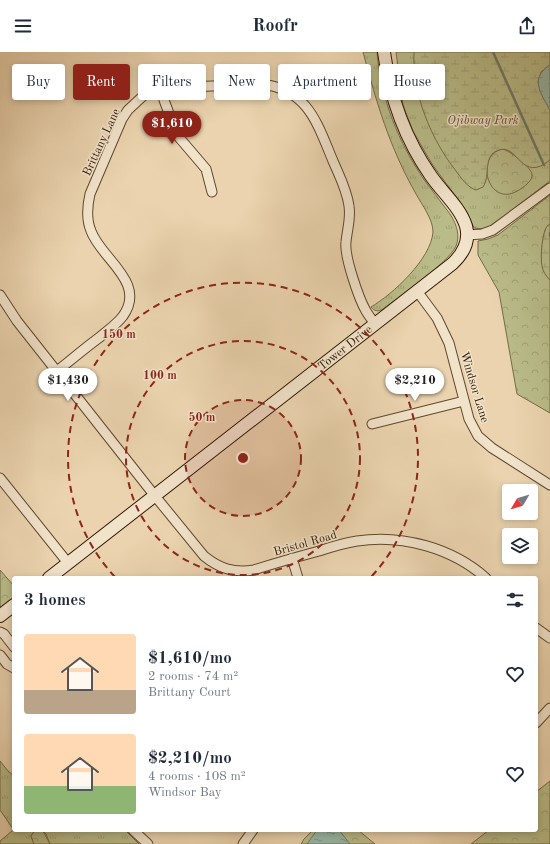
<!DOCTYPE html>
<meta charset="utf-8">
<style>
:root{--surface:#fff;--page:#f6f6f7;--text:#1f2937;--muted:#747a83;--accent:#8f2418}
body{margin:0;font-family:"Old Standard TT",serif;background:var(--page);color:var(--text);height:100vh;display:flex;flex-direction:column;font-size:15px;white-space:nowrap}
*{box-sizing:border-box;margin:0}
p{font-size:13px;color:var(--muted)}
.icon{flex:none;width:22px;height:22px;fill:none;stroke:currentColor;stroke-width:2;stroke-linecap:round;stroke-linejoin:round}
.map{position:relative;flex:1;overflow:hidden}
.sheet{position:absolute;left:12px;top:524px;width:526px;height:256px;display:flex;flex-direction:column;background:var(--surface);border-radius:4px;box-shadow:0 2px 6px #0003}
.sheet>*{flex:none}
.guide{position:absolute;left:12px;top:12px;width:526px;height:36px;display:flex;gap:8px}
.needle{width:26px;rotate:232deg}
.fabs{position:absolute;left:502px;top:432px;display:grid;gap:8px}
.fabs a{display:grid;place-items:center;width:36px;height:36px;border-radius:4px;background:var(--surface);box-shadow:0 2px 6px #0003;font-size:20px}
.price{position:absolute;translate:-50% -34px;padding:0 9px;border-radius:14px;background:#fff;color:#222;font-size:13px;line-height:26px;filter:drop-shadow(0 1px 2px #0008)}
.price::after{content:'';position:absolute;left:50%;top:24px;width:12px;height:9px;margin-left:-6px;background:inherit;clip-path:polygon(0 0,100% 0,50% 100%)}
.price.on{background:var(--accent);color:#fff}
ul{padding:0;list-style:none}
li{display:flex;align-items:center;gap:12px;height:100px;padding:0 12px}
li span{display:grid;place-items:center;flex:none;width:112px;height:80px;border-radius:4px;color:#555}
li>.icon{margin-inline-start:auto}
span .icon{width:48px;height:48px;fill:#fffc;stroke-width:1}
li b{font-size:17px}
h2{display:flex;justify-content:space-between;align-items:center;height:48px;padding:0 12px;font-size:17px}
.pill{padding:0 14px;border-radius:4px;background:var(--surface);box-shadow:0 2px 6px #0003;font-size:14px;line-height:36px}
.pill.on{background:var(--accent);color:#fff}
header{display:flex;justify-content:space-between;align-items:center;height:52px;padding:0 12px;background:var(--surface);font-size:18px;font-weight:700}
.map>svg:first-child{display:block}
.grass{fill:url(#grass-tufts);stroke:#756c46}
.forest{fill:url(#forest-crowns);stroke:#756c46}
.wetland{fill:url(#wetland-marsh);stroke:#756c46}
.water{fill:url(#water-ripples);stroke:#6f7966}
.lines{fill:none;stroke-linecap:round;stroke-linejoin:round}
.stream{stroke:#6f7966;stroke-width:2.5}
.street-casing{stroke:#5f492d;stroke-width:11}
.secondary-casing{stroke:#311b02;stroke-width:14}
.street{stroke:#f1e2ca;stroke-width:9}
.secondary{stroke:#f1e2ca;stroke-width:12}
.ring{fill:none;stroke:#8f2418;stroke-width:2;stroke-dasharray:7 5}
.labels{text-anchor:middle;stroke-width:3;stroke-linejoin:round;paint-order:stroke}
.park-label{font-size:12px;font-style:italic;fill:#5a4b2a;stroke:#f1e2ca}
.street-label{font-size:12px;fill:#311b02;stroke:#f1e2ca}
.centre{fill:#8f2418;stroke:#f1e2ca;stroke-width:2}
.ring-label{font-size:12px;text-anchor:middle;font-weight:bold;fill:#8f2418;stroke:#f1e2ca;stroke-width:3;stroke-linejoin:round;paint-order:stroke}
</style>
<header><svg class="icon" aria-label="menu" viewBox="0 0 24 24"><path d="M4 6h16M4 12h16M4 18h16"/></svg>Roofr<svg class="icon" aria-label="share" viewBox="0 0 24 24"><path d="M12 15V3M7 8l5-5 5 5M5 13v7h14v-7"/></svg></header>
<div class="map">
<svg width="550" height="792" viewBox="0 0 550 792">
<defs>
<pattern id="grass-tufts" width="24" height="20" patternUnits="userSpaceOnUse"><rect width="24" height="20" fill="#b9bc89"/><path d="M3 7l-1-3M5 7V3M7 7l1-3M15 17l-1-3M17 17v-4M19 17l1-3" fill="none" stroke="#a0a175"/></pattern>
<pattern id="forest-crowns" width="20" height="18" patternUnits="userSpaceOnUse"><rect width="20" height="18" fill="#b9bc89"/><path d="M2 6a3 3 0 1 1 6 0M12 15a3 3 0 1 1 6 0" fill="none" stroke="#a0a175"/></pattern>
<pattern id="wetland-marsh" width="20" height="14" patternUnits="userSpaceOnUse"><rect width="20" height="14" fill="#b9bc89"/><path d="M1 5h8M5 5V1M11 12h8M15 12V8" fill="none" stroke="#a0a175"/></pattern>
<pattern id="water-ripples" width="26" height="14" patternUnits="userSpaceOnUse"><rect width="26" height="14" fill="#98b8a9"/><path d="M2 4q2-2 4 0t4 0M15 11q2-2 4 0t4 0" fill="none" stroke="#7d9587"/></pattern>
</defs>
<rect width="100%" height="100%" fill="#ead3ae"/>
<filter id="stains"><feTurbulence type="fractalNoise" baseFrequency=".005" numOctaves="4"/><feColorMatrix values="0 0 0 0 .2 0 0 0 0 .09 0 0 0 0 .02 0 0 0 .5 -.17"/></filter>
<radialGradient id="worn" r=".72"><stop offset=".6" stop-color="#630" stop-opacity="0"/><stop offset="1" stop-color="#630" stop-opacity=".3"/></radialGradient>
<path class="grass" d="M363,0H377C381,47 398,90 425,129C432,139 440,148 447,158C455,168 461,182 456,194C448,211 399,245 383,257C378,260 374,259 371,255C393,242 431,207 433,180C433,167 422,153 416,142C389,94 377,52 363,0Z
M396,0H550V129L493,173L483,177L474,176L467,160L432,112L413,79L403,53Z
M0,709L8,719L14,724V778H35L31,784L34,792H0V789L12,779L13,777L0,758Z
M42,778H125L139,792H50L46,782Z"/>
<path class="forest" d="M502,97C509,98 530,114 532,122C533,128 526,133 522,136C489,161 473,104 502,97Z
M550,143V173L545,178C542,196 537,213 550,228V361L517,342L499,240L478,203V189L488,187L498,183Z
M0,518L14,534V545L1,555L0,553Z
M550,729V792H471L489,778H536V740Z
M35,778H42L43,779L50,792H34L31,784Z
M313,778H358L375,792H301L304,787Z"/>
<path class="wetland" d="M414,0H550V13L541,20L538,30L540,38L550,58V108C521,132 518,91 499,98C482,103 491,124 483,135L476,138C467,135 462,127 456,119C431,87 412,42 414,0Z
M548,173H550V228C546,224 543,220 542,214C540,206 542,179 548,173Z"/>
<path class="water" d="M550,13V58C541,42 529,26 550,13Z
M317,778H339L350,792H307Z"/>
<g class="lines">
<path class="stream" d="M493,0L544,113
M550,181V184"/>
<defs>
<path id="street" d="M162,36L164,48L177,83L206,117L212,140
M467,183L482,182L493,178L550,136
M417,239L437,266L449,291L469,367L478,384L492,396L550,433
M0,243L17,269L155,444L204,504C220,517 234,521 254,518C275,511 297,505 319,499C331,495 344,491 357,489C402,482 452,496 486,526
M57,319C71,308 85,296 100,285C108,278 117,272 123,264C147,230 101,207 91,179C86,167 87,155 90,142L122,67L128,58L143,44L162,36L261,32C308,37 317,71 333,109C339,123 347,138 349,154C351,167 347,178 346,190C344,204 359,247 366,259C369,264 372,268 375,272
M372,372L464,349
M0,426L68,511
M292,506L298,526
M536,576L550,586
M0,580L4,582L14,595
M0,603L7,612L14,616
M536,671L550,656
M133,778L148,792
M243,792L253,778"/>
<g id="secondary">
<path id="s1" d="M49,526L452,212C463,202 470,189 466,174C460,155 442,140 431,124C405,87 390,45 384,0"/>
<path d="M0,564L14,553"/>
</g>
</defs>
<use href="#street" class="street-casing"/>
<use href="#secondary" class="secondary-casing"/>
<use href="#street" class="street"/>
<use href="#secondary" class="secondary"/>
</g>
<circle cx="243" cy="406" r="58" fill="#8f2418" fill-opacity=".12"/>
<g class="ring">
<circle cx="243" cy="406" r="58"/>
<circle cx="243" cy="406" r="117"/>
<path d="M115 525A175 175 0 1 1 371 525"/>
</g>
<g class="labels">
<g class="park-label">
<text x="483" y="72">Ojibway Park</text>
</g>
<g class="street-label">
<text transform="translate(101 90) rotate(-65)" y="4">Brittany Lane</text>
<text dy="4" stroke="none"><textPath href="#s1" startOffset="375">Tower Drive</textPath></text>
<text transform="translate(475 335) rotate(73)" y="4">Windsor Lane</text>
<text transform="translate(305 491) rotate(-16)" y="4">Bristol Road</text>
</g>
</g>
<circle cx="243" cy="406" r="6" class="centre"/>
<g class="ring-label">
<text x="119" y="286">150 m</text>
<text x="160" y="327">100 m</text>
<text x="202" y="369">50 m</text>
</g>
<rect width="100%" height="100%" filter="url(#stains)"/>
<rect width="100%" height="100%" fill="url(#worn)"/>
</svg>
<div class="fabs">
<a><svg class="needle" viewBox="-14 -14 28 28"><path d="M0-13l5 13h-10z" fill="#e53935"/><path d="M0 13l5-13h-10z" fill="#747a83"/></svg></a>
<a><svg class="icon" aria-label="layers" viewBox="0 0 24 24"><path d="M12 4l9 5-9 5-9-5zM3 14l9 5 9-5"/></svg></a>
</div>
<b class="price on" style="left:172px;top:93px">$1,610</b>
<b class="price" style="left:68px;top:350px">$1,430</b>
<b class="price" style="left:415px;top:350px">$2,210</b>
<div class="guide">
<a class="pill">Buy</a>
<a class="pill on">Rent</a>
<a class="pill">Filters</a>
<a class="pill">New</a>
<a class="pill">Apartment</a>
<a class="pill">House</a>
</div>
<section class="sheet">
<h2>3 homes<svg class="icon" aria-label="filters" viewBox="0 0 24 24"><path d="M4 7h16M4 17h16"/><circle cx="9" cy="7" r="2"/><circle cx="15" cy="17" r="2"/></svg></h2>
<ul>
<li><span style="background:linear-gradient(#ffd9b3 70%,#b9a48a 0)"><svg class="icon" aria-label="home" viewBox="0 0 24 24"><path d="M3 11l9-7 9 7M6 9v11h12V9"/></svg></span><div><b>$1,610/mo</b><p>2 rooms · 74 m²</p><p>Brittany Court</p></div><svg class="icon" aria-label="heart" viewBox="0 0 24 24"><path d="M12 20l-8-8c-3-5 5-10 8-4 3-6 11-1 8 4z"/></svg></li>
<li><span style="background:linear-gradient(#ffd9b3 65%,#8fb573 0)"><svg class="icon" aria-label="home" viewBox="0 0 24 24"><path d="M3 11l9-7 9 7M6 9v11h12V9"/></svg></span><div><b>$2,210/mo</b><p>4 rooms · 108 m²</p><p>Windsor Bay</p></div><svg class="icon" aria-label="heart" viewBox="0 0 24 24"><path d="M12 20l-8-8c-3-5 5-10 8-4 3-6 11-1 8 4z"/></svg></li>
</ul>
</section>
</div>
